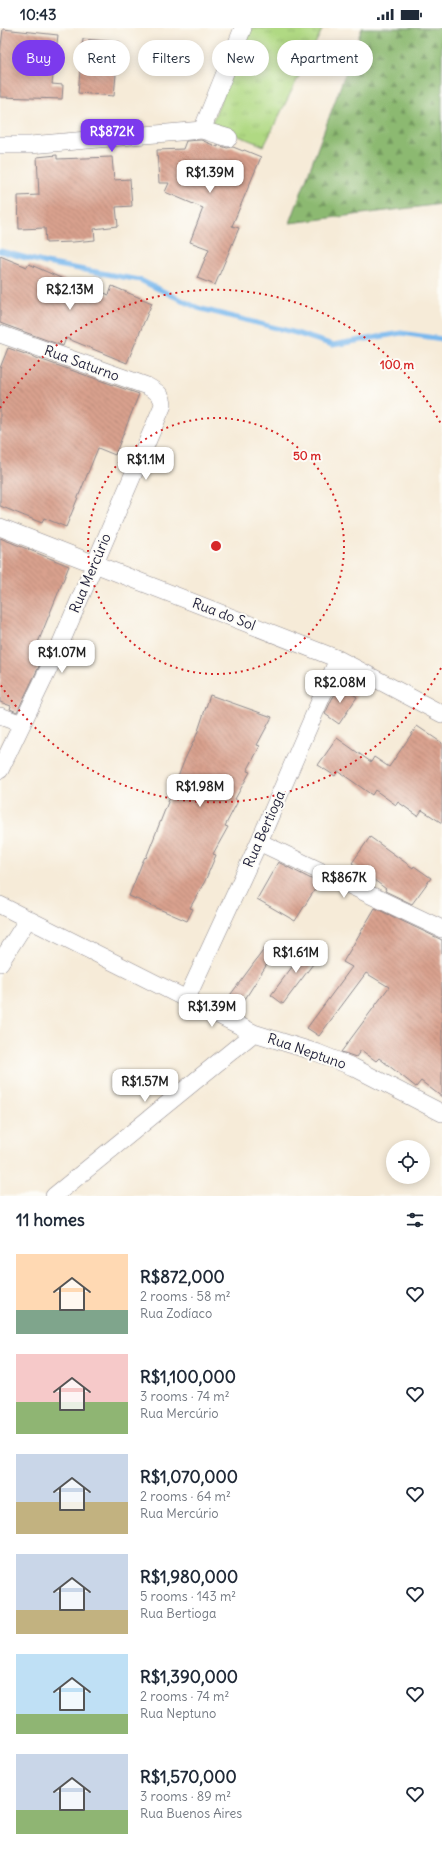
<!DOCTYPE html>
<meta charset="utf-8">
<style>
:root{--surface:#fff;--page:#f6f6f7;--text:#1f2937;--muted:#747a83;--accent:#7c3aed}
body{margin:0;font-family:Delius,sans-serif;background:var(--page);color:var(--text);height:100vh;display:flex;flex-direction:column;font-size:15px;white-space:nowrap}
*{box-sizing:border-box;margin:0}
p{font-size:13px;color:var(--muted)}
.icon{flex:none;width:22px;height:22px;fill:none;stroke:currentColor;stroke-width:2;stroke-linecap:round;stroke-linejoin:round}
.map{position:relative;height:1168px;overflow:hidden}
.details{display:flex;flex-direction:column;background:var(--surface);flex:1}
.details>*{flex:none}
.banner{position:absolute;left:12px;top:12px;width:418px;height:36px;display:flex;gap:8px}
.buttons{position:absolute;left:386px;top:1112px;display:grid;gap:8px}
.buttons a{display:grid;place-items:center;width:44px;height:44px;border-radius:50%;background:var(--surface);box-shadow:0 2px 10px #0003;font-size:20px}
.price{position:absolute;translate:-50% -34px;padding:0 9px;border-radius:8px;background:#fff;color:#222;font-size:13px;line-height:26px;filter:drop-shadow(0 1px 2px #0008)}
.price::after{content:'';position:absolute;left:50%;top:24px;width:12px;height:9px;margin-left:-6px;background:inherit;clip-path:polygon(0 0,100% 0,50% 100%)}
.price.selected{background:var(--accent);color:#fff}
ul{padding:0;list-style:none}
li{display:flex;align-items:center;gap:12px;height:100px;padding:0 16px}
li span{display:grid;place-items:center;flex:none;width:112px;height:80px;border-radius:0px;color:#555}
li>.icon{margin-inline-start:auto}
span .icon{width:48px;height:48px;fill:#fffc;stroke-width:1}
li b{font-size:17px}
h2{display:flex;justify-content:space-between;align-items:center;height:48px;padding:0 16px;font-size:17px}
.tag{padding:0 14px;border-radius:18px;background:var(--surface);box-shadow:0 2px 10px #0003;font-size:14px;line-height:36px}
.tag.selected{background:var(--accent);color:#fff}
.status{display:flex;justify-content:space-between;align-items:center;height:28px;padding:0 20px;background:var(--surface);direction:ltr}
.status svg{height:11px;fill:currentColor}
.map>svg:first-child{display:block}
.grass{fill:url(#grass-tufts);stroke:#697e5f}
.forest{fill:url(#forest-firs);stroke:#576e56}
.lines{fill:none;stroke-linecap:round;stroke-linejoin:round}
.stream{stroke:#79b8ed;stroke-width:5}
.building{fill:url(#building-back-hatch)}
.minor-casing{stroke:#8c868a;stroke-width:18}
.minor{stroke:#fff;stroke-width:17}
.ring{fill:none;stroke:#d62828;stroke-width:2;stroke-dasharray:2 4}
.labels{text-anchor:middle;stroke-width:4;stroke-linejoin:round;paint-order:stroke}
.street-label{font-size:14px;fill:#22223b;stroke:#fdfcf7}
.centre{fill:#d62828;stroke:#fdfcf7;stroke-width:2}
.ring-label{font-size:12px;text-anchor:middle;font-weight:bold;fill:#d62828;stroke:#fdfcf7;stroke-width:4;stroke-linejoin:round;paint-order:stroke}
</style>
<div class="status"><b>10:43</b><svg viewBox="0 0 49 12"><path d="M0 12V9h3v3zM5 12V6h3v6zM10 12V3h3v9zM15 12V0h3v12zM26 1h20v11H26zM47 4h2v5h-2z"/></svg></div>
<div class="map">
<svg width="442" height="1168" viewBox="0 0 442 1168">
<defs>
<pattern id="grass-tufts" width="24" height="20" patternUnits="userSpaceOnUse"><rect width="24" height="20" fill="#b0d983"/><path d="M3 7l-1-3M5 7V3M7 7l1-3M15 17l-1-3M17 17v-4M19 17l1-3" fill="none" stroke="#97ba72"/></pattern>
<pattern id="forest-firs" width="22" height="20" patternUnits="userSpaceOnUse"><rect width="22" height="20" fill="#8cb971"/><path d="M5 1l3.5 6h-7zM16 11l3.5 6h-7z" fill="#72965e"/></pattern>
<pattern id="building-back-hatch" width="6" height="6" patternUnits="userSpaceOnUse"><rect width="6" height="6" fill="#d9a18e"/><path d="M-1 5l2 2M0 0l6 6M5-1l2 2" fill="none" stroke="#b08375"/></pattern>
</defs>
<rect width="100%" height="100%" fill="#fdfcf7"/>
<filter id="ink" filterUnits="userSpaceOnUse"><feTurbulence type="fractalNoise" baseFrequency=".025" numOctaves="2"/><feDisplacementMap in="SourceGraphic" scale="8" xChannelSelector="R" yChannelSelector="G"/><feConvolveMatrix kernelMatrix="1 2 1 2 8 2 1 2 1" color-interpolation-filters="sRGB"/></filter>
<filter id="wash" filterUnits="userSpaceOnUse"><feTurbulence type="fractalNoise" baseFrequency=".012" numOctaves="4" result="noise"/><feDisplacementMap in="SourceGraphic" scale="16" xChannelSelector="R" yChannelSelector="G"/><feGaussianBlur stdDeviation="0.9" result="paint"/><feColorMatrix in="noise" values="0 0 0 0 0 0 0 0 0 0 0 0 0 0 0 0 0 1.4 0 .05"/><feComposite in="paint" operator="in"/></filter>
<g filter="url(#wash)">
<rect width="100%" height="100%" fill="#f6ebd8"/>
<path class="grass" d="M250,0H323L264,118L211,97Z"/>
<path class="forest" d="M362,0H442V176L290,195Z"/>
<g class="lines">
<path class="stream" d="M0,223L46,235L140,252L198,280L296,305L333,317L401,305L442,311"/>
</g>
<g id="blocks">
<path class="building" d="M3,1L58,7L52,56L63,57L62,71L0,69V26Z
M83,11L119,14L114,68L78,65Z
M201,112L218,119V117L227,120L233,119L243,123L244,122L261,129L232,198L239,200L215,257L197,250L209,221L190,214L203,180L165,164L169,155H159L157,122L183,121L186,113Z
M57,127V131L112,129L114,152L130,151L132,178L116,179L118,198L94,201L95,212L73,214L46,215L45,200L19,201L18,168L39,167L37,129Z
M0,228L27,239L29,236L72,255L73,252L109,267L112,258L152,275L127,335L66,310L63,318L0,295Z
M8,320L139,366L115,427L98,420L66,499L44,490L42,495L0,478V340Z
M0,510L69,538L35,622L45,626L17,684L10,681L11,678L0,674Z
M341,657L357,669L339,696L325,686L332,671Z
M210,667L272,689L257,717L260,718L247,743L250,744L235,771L238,773L225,798L228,799L213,826L216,827L205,853L190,880L193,881L187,893L129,868L142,835L145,829L146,830L185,731L197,706Z
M417,698L442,715V795L422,782L418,788L398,774L396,777L375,762L372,767L338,743L335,748L318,737L337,710L371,734L374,729L389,739Z
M370,809L413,840L414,838L431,850L412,876L385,863L386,861L352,835Z
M278,834L319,855L295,893L257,871Z
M375,880L442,912V1069L421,1053L416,1059L379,1030L376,1033L361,1022L356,1029L341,1024L389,959L366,945L319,1008L307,1000L352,939L343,934Z
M310,915L322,924L283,976L271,967Z
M268,916L276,922L240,979L228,970Z"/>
</g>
</g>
<g filter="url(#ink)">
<use href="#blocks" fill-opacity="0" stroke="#8c868a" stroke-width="1"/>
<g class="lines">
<defs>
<path id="minor" d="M202,102L243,0
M0,117H30L202,102L229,110
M0,306L147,358C156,363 163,367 163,377L60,617L0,742
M0,499L338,631L442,686
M0,688L22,696
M259,814L442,901
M0,877L254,1005L318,1025L353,1039L442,1085
M0,935L28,891
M187,970L259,814L338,631
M54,1168L254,1005"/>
</defs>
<use href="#minor" class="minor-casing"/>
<use href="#minor" class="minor"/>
</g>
</g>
<g class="ring">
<circle cx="216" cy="518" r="128"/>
<path d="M441 640A256 256 0 0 1 0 656M0 380A256 256 0 0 1 441 396"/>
</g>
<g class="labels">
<g class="street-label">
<text transform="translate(82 335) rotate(20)" y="5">Rua Saturno</text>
<text transform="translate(90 545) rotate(-67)" y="5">Rua Mercúrio</text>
<text transform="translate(224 586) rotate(21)" y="5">Rua do Sol</text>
<text transform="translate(264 801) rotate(-66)" y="5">Rua Bertioga</text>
<text transform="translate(307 1023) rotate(19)" y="5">Rua Neptuno</text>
</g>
</g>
<circle cx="216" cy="518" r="6" class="centre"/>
<g class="ring-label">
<text x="397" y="341">100 m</text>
<text x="307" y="432">50 m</text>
</g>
</svg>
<div class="buttons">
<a><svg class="icon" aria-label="locate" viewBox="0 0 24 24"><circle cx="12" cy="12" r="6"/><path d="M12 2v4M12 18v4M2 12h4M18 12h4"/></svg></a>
</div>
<b class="price selected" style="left:112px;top:125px">R$872K</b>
<b class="price" style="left:210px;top:166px">R$1.39M</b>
<b class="price" style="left:70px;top:283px">R$2.13M</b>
<b class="price" style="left:146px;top:453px">R$1.1M</b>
<b class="price" style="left:62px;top:646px">R$1.07M</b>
<b class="price" style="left:340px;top:676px">R$2.08M</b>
<b class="price" style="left:200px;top:780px">R$1.98M</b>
<b class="price" style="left:344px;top:871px">R$867K</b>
<b class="price" style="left:296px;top:946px">R$1.61M</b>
<b class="price" style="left:212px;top:1000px">R$1.39M</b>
<b class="price" style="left:145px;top:1075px">R$1.57M</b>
<div class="banner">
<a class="tag selected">Buy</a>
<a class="tag">Rent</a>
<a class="tag">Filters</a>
<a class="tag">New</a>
<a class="tag">Apartment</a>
</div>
</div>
<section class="details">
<h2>11 homes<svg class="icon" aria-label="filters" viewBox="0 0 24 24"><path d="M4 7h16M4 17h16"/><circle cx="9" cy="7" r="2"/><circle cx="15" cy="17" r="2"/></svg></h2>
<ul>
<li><span style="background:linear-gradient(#ffd9b3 70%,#7fa58c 0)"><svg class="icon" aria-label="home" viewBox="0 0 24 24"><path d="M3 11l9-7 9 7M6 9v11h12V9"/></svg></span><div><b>R$872,000</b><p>2 rooms · 58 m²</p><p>Rua Zodíaco</p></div><svg class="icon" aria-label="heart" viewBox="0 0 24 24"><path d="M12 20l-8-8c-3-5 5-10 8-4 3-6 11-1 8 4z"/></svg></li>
<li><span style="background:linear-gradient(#f6c9c9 60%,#8fb573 0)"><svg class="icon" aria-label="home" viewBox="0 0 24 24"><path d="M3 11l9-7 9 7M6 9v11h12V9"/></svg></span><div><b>R$1,100,000</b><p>3 rooms · 74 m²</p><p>Rua Mercúrio</p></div><svg class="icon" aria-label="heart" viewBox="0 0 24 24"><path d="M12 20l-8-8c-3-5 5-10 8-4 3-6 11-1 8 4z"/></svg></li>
<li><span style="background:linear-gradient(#c9d6e8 60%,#c2b280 0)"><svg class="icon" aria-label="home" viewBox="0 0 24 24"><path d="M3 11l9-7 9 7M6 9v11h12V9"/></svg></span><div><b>R$1,070,000</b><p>2 rooms · 64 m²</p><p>Rua Mercúrio</p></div><svg class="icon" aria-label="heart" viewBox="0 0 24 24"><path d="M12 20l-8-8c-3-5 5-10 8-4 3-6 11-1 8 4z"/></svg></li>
<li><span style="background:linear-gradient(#c9d6e8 70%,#c2b280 0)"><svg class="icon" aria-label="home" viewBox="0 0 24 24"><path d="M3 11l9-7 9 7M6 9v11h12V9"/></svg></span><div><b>R$1,980,000</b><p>5 rooms · 143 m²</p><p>Rua Bertioga</p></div><svg class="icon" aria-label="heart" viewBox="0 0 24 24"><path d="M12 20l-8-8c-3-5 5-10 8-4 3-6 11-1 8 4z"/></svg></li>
<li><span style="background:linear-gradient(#bfe0f5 75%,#8fb573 0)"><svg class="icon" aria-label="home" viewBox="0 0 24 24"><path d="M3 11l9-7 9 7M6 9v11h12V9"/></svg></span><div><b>R$1,390,000</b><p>2 rooms · 74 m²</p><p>Rua Neptuno</p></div><svg class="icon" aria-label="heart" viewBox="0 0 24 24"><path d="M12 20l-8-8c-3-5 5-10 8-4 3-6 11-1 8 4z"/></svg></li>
<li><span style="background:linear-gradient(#c9d6e8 70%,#8fb573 0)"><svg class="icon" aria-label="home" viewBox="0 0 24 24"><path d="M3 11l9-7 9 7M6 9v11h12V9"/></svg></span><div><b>R$1,570,000</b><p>3 rooms · 89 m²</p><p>Rua Buenos Aires</p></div><svg class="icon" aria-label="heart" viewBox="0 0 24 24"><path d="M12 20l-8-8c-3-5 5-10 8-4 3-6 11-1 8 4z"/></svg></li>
</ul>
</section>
